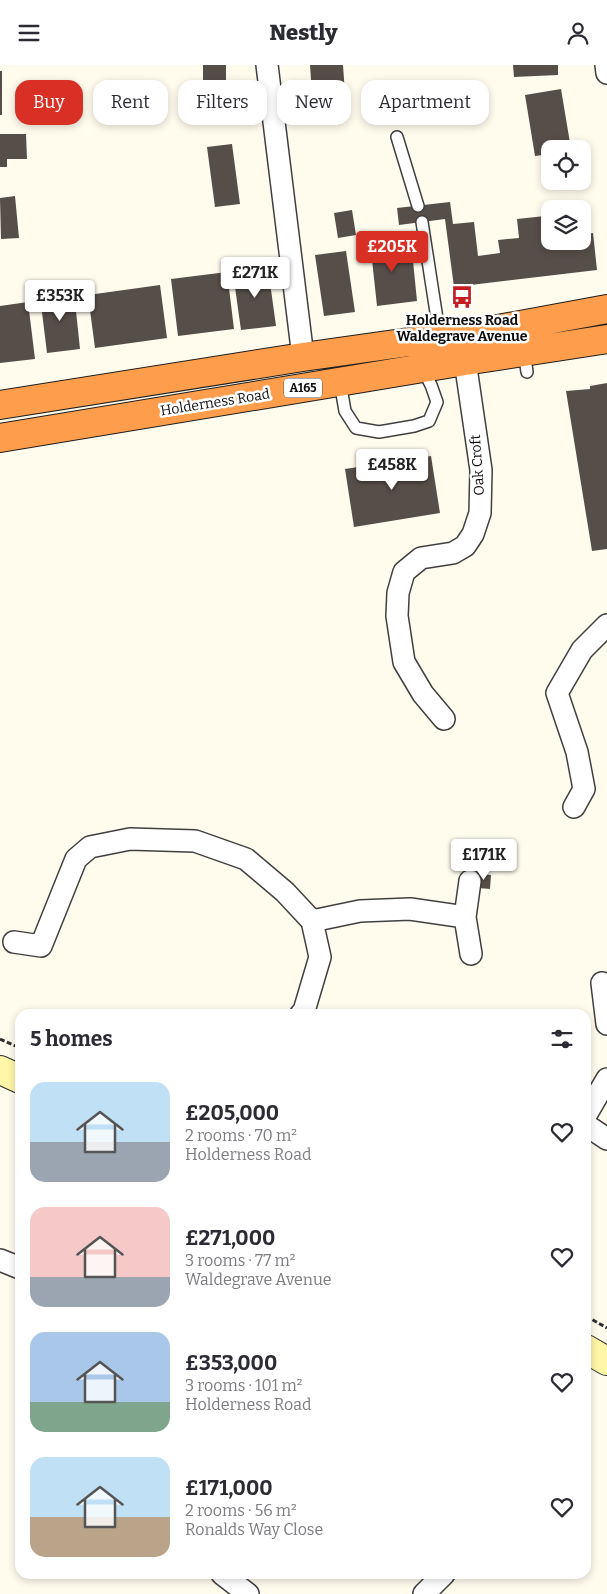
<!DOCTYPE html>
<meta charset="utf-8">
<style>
:root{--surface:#fff;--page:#f7f7f7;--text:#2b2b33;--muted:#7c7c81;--accent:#d93025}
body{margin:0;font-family:Bitter,serif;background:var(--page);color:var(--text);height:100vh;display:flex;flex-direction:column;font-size:19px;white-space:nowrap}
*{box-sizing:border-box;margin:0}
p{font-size:16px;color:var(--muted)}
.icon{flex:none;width:28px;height:28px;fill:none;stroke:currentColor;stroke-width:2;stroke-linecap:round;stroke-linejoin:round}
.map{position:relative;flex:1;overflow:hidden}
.sheet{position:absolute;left:15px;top:944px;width:576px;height:570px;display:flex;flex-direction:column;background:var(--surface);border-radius:15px;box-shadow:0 2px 8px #0003}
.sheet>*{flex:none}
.top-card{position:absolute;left:15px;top:15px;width:578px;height:45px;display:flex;gap:10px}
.fabs{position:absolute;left:541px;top:75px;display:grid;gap:10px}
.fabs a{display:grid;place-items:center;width:50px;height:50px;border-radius:10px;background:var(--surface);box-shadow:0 2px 8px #0003;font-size:25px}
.price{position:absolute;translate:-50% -42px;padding:0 11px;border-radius:5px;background:#fff;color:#222;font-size:16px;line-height:32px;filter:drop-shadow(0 1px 2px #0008)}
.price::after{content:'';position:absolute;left:50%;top:30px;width:15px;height:11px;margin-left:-8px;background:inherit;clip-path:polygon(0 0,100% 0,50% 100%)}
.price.current{background:var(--accent);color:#fff}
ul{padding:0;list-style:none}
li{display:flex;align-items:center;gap:15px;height:125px;padding:0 15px}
li span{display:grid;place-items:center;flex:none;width:140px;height:100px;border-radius:15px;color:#555}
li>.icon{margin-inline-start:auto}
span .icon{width:60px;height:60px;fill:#fffc;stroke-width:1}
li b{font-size:21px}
h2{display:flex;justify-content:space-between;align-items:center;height:60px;padding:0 15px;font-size:21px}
.chip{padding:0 18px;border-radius:15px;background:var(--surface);box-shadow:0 2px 8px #0003;font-size:18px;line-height:45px}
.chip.current{background:var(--accent);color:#fff}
header{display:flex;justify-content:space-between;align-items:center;height:65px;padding:0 15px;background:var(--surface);font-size:22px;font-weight:800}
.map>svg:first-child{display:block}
.building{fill:#564e49}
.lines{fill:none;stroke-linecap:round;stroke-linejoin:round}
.lane-casing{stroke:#404040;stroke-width:14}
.street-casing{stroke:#404040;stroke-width:24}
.secondary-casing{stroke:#2f2f2f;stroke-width:30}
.highway-casing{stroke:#1e1e1e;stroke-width:30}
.path{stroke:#2f2f2f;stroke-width:3;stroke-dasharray:5 2.5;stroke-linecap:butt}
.lane{stroke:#fff;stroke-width:11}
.street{stroke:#fff;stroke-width:21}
.secondary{stroke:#fff6a8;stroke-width:28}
.highway{stroke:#fe9e4c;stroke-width:28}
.labels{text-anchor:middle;stroke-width:5;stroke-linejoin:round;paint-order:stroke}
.shield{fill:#fff;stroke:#565656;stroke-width:1}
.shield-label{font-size:12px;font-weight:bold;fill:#0d0d0d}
.poi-label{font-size:14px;font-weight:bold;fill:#0d0d0d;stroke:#fff}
.street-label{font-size:14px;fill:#0d0d0d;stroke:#fff}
</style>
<header><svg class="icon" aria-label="menu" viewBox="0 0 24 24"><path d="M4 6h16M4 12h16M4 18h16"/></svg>Nestly<svg class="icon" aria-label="person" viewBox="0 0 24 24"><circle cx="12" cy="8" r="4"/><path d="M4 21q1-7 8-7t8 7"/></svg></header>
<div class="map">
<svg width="607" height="1529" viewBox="0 0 607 1529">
<rect width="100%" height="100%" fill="#fffbed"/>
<path class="building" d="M203,0H226V58L203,59Z
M310,0H343L346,43L313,45Z
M513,0H558V10L514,12Z
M0,6H2V50H0Z
M561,24L571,84H550V89L535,91L525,30Z
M0,69H26L27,94H7V102H0Z
M232,79L240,139L215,142L207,82Z
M15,131L19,173L1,174L0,133Z
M450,137L453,159L474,157L478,191L500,188L498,175L519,173L517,154L545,151L550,176H582V169L593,168L597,205L454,222L445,154L399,160L397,143Z
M352,145L356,170L338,173L334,148Z
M402,173L404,197L413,196L417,236L377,241L370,176Z
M346,186L355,247L324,251L315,190Z
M268,203L276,261L241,265L233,208Z
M227,207L234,264L178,271L171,214Z
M160,220L167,273L95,283L88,230Z
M74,227L80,284L47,288L40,231Z
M28,237L35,294L0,298V241Z
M607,318V484L592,486L566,326L590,324V321Z
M431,391L440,448L354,462L345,404Z
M478,809L491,810L490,824L478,823Z"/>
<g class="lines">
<defs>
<path id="lane" d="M397,72L418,141
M422,157L440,273
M524,286L527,307
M340,317L345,346L356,363L379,367L414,361L429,356L437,337L431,320L422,303"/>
<path id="street" d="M267,0L303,292
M606,0L607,8
M444,654L423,629L404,597L397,551L398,528L404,507L421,493L453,488L465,481L473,469L480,448L481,405L465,296
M574,742L584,724L577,687L557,628L582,585L607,560
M470,816L465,852L471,889
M312,856L360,846L410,844L465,852
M14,877L41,881L76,794L90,782L130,774L195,776L246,794L285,827L312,856L320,892L304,946L301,949
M602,918L607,959
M586,1050L607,1014
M586,1060L607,1074
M0,1195L20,1203
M222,1509L248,1529
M424,1529L444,1509"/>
<path id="secondary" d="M0,1005L20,1014
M586,1284L607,1296"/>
<path id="highway" d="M0,340L303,292L487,266L607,244
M0,373L465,296L607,274"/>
</defs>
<use href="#lane" class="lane-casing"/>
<use href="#street" class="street-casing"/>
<use href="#secondary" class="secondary-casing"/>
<use href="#highway" class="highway-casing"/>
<path class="path" d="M0,974L20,983
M586,1251L607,1263"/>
<use href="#lane" class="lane"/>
<use href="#street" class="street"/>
<use href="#secondary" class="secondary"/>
<use href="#highway" class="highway"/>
</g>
<defs>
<symbol id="bus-bare" viewBox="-9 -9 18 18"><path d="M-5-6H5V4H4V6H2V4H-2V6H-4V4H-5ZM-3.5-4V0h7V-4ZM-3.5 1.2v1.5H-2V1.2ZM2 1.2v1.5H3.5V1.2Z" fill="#c61c24" stroke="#fff" stroke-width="2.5" paint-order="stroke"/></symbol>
</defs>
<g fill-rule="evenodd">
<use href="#bus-bare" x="446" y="216" width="32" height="32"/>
</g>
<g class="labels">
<rect class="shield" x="284" y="313.5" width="38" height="19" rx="4"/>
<g class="shield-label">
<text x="303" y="327">A165</text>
</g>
<g class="poi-label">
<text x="462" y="260">Holderness Road<tspan x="462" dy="16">Waldegrave Avenue</tspan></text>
</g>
<g class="street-label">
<text transform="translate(215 337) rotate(-9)" y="5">Holderness Road</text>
<text transform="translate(477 400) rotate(-94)" y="5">Oak Croft</text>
</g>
</g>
</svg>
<div class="fabs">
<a><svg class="icon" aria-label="locate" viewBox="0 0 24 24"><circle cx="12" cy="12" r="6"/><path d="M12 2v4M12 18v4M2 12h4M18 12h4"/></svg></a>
<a><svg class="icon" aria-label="layers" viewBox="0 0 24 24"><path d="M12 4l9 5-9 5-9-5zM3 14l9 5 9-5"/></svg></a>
</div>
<b class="price current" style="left:392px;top:208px">£205K</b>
<b class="price" style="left:255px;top:234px">£271K</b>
<b class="price" style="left:60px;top:257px">£353K</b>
<b class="price" style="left:392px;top:426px">£458K</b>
<b class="price" style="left:484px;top:816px">£171K</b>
<div class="top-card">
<a class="chip current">Buy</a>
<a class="chip">Rent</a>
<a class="chip">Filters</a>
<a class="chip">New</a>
<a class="chip">Apartment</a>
</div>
<section class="sheet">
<h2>5 homes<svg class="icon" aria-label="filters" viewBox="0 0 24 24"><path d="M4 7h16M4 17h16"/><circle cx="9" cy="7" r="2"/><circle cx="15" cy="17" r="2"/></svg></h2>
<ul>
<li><span style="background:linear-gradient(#bfe0f5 60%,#9aa5b1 0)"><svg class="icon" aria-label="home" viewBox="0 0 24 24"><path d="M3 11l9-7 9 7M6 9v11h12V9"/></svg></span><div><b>£205,000</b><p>2 rooms · 70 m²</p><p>Holderness Road</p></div><svg class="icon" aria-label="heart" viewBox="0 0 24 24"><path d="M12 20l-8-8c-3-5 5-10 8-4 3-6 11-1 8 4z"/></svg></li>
<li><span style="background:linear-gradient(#f6c9c9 70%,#9aa5b1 0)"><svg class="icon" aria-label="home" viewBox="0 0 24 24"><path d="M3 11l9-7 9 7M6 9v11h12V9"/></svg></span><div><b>£271,000</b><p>3 rooms · 77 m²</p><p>Waldegrave Avenue</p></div><svg class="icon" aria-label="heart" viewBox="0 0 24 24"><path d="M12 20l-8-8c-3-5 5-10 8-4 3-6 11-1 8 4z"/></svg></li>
<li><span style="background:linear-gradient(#a9c7e8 70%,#7fa58c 0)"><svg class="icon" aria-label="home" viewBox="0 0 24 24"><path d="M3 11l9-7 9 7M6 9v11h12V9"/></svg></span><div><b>£353,000</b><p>3 rooms · 101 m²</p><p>Holderness Road</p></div><svg class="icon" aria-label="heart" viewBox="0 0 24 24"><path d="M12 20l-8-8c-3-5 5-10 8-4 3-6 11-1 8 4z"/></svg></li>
<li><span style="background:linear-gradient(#bfe0f5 60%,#b9a48a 0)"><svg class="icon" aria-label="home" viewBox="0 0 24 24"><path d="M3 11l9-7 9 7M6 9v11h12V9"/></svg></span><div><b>£171,000</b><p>2 rooms · 56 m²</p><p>Ronalds Way Close</p></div><svg class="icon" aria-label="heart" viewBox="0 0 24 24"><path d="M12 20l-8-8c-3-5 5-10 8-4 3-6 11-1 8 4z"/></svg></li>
</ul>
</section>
</div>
